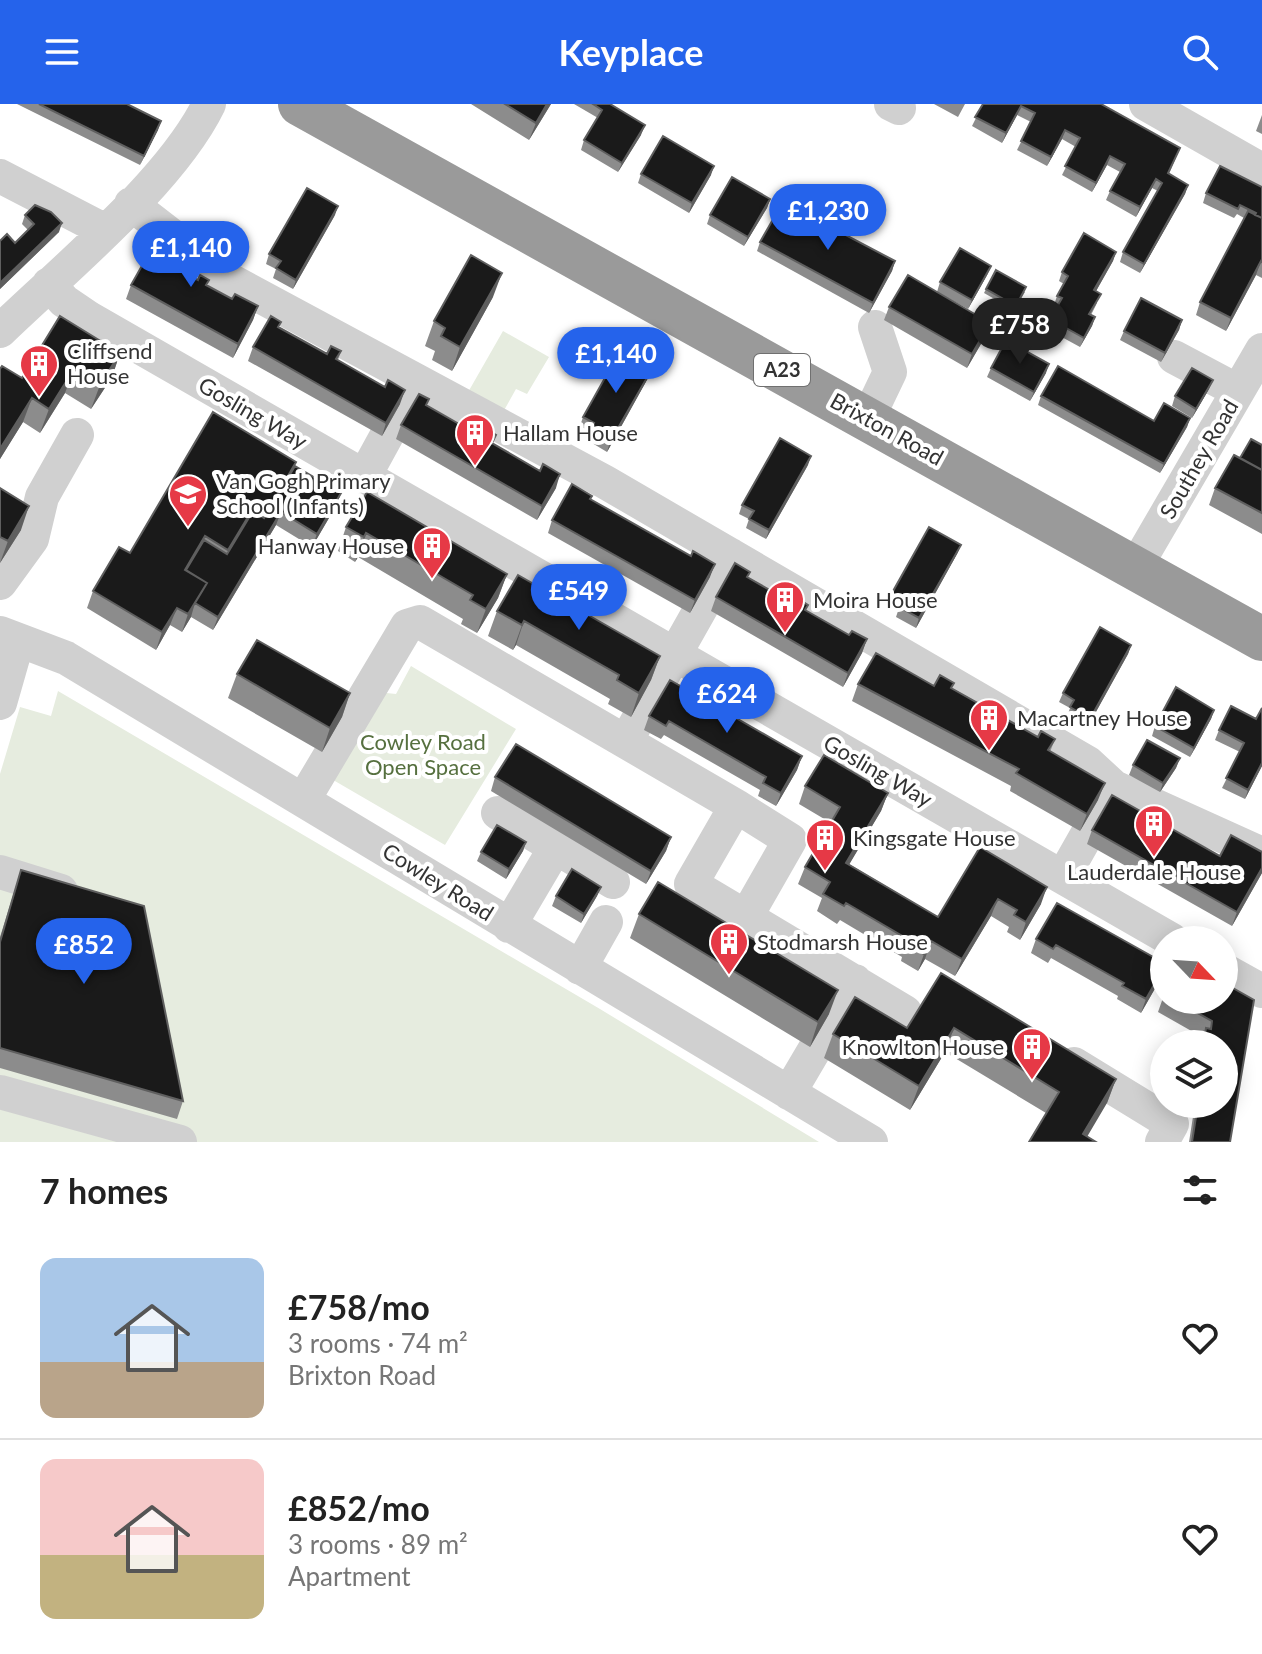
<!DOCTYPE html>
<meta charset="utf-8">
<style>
:root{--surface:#fff;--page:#f2f2f2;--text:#222;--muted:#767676;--line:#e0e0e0;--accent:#2563eb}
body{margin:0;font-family:Lato,sans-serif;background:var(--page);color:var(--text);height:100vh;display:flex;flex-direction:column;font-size:30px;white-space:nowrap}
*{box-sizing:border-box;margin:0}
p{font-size:26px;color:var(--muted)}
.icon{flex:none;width:44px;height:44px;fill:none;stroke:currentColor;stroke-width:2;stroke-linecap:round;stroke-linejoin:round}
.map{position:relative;height:1038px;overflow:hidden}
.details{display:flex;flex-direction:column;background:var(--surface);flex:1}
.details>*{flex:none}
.needle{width:52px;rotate:115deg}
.controls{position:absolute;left:1150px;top:822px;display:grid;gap:16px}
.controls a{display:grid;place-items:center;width:88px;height:88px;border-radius:50%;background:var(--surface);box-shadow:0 4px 20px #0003;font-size:40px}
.price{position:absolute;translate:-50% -68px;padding:0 18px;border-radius:28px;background:var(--accent);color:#fff;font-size:26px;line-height:52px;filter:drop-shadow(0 2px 4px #0008)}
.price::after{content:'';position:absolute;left:50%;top:48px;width:24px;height:18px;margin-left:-12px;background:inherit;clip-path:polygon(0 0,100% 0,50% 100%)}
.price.current{background:#222;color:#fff}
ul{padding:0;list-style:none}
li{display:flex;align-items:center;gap:24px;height:200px;padding:0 40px}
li+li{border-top:2px solid var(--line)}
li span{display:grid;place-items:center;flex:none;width:224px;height:160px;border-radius:16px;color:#555}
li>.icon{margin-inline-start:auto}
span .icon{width:96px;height:96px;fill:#fffc;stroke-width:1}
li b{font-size:34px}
h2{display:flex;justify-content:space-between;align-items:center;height:96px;padding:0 40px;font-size:34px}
header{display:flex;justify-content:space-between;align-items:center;height:104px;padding:0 40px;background:var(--accent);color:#fff;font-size:36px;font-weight:700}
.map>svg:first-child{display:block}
.green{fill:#e6ecdf}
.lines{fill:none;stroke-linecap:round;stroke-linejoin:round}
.minor{stroke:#d0d0d0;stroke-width:34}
.highway{stroke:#9a9a9a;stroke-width:44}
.wall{fill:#8c8c8c}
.shaded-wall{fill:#5f5f5f}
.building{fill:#1a1a1a;stroke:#5f5f5f;stroke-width:2}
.labels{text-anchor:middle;stroke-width:8;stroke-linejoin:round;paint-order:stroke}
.shield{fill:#fff;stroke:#707070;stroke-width:2}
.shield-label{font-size:20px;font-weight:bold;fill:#333}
.poi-label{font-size:22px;fill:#333;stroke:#fff;text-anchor:start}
.street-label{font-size:22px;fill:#333;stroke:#fff}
.park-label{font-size:22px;fill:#56703f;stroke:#fff}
</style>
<header><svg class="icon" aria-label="menu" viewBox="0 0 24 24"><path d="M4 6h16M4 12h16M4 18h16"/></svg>Keyplace<svg class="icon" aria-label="search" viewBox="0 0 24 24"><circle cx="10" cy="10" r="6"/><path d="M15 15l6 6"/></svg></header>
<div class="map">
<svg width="1262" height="1038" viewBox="0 0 1262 1038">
<rect width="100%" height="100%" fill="#fff"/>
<path class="green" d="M503,227L549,253L527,290L516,285L502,310L467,290Z
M411,562L516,625L445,741L328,673L377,588L396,590Z
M58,587L600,905L819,1038H0V670L20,603L51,612Z"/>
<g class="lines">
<path class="minor" d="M891,0L899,4
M1146,0L1262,66
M0,72L104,126
M131,100L228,175L605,378L1088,659L1114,683L1262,750
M49,180L64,197L89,214L1172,836
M0,227C64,165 171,78 209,0
M1174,253L1238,287
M868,314L890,268L875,223
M364,373L416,278
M1135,464L1262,246
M0,479L32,435L42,393L77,331
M0,529L66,554L871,1038
M0,599L18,536
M626,637L731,451
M304,695L407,522L420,518L736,702
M498,709L613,778
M0,768L61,787
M1063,773L1114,683
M746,813L790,736L736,702L691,780L905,908
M509,822L555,744
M580,864L606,818
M1224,866L1262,887
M1074,960L1172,1020L1162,1038
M0,988L180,1038
M789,989L855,877"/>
<path class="highway" d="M300,0L1262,535"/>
</g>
<path class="wall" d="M17,0H127L158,26L140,61Z
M471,0H551L529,36Z
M574,0H611L641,31L618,68L581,46L584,36L598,14Z
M934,0H965L958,13Z
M983,0H1101L1180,44L1169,70L1188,81L1185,90L1140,169L1120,158L1123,148L1158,87L1152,84L1136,113L1106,96L1110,87L1120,68L1107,61L1092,88L1062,71L1076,43L1062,35L1047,62L1017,46L1031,18L1017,11L1002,39L972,22Z
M1262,11V30L1256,27Z
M641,70L711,71L689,109L638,79Z
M1262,83V174L1256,171L1226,227L1196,211L1200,198L1244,114L1237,110L1234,114L1203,99L1206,89Z
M770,95L767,104L744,142L707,120L710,111Z
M25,111L59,128L0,185V137L15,139L28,126L22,120Z
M335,111L293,185L273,174L276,165L266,160L269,150Z
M164,123L194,156L187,169L182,166L181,167L198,176H209L207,181L232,195L258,202L253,216L233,254L126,195L131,181Z
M760,138L895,157L892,167L869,209L757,147Z
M1116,148L1113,157L1096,187L1097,199L1091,211L1095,213L1092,222L1080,243L1047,225L1057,203L1054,201L1057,192L1064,180L1059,177L1062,168Z
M991,162L987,171L968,205L937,188L940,178Z
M986,185L1025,188L1014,206L984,189Z
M493,193L452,267L432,256L435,247L425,242L434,217Z
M889,203L985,233L967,264L884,216Z
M1182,216L1179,226L1161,258L1120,236L1124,227Z
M279,223L327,250L341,247L338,256L400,300L382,332L248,257L253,243Z
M120,249L112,273L91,305L65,289L40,329L23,318L0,355V265L22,274Z
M991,264L1046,269L1030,297L987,273Z
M648,274L607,348L587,336L590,328L580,322L583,313Z
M1209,285L1192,314L1172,302L1175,292Z
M1041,292L1154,317L1190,314L1187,323L1160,369L1038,301Z
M427,302L482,333L496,331L493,339L556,384L537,416L396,335L401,321Z
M1262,341V430L1209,401L1215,384L1240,354Z
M808,361L766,435L746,424L749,415L739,410L742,401Z
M295,362L341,389L336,402L312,443L276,421L213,526L191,513L182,528L170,521L156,546L87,504L93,487L130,449Z
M0,384L21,426L0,459Z
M592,392L591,396L691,452L710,473L690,509L548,429L552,416Z
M346,423L507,470L498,494L477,529L461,520L463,515L358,453L355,458L338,447Z
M961,441L957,450L916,524L896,513L899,504L889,499L892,489Z
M748,473L794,500L808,501L806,507L849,531L867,535L862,549L843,583L711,507L716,493Z
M497,507L660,552L651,576L631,613L608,600L610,595L516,541L513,546L488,532Z
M1131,541L1128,550L1087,624L1067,613L1070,604L1059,598L1063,589Z
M237,570L350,589L342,613L322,648L228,594Z
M954,579L952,584L1038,633L1055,635L1050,648L1098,696L1080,727L1010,687L1011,682L852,597L858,580L934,582Z
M1262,604V662L1245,695L1222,684L1240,648L1215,636L1219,626L1256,615Z
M1214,606L1211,615L1190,653L1152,632L1155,622Z
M649,612L802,652L797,666L776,702L758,692L760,686L664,631L661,635L644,626Z
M1180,654L1176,664L1160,688L1129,671L1133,661Z
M495,673L671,733L666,747L646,780L491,687Z
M805,682L888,689L881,707L849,760L938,813L980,743L1041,800L1020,836L1007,828L1009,823L991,812L955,872L925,855L918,867L901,857L902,853L840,816L837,820L817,807L822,794L798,780L805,763L831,719L799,700Z
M1092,726L1220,752L1262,748V769L1232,822L1087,740Z
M526,738L523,747L506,775L477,757L481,748Z
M21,766L183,997L177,1015L0,964V833Z
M601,783L597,792L581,819L552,802L556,792Z
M1057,799L1161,874L1141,909L1117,895L1118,892L1051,854L1048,859L1031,849L1036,835Z
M639,810L829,910L810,943L630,834Z
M941,869L1116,975L1107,999L1046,1009L945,948L910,1006L824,954L833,930L907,924Z
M1164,891V896H1224L1230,1038H1189L1195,1000H1224V940H1200L1202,933L1158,908Z"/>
<path class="shaded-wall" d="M547,0H551L529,36L536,19Z
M1021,2L1017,11L1002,39L1006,29Z
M161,17L158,26L140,61L144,52Z
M645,21L641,31L618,68L622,59Z
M1065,26L1062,35L1047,62L1051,53Z
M1110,52L1107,61L1092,88L1096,79Z
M714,62L711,71L689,109L692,99Z
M1156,75L1152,84L1136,113L1140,103Z
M1188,81L1185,90L1140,169L1144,160Z
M770,95L767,104L744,142L748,133Z
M338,102L335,111L293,185L296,176Z
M62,119L59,128L0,185V179Z
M199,142L194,156L187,169L192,155Z
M1116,148L1113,157L1091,196L1094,186Z
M895,157L892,167L869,209L873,199Z
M1261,157L1256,171L1226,227L1231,214Z
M991,162L987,171L968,205L972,196Z
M502,169L493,193L452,267L460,243Z
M258,202L253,216L233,254L238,240Z
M1095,213L1092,222L1080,243L1084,234Z
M1182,216L1179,226L1161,258L1165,249Z
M990,219L985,233L967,264L972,250Z
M120,249L112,273L91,305L100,281Z
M1049,260L1046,269L1030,297L1034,288Z
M74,265L65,289L40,329L49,305Z
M652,265L648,274L607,348L610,338Z
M1213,276L1209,285L1192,314L1196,305Z
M405,286L400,300L382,332L386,319Z
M32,294L23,318L0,355V345Z
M1190,314L1187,323L1160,369L1164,360Z
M811,352L808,361L766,435L769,426Z
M560,370L556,384L537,416L542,402Z
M341,389L336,402L312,443L317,430Z
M29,402L21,426L0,459L8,437Z
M281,408L276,421L213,526L218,513Z
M366,429L358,453L355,458L364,433Z
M961,441L957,450L916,524L919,514Z
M715,460L710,473L690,509L695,496Z
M507,470L498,494L477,529L486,505Z
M207,479L195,499L191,513L182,528L188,510Z
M177,504L170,521L156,546L162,528Z
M524,517L516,541L513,546L522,521Z
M867,535L862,549L843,583L848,569Z
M1131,541L1128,550L1087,624L1090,615Z
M660,552L651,576L631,613L639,589Z
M350,589L342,613L322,648L330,624Z
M1214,606L1211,615L1190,653L1194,644Z
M802,652L797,666L776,702L781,689Z
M1180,654L1176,664L1160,688L1163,679Z
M1262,659V662L1245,695L1248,686Z
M1105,679L1098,696L1080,727L1087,710Z
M888,689L881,707L840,776L846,759Z
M671,733L666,747L646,780L651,767Z
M526,738L523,747L506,775L509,765Z
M1262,764V769L1232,822L1237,808Z
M601,783L597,792L581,819L584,810Z
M1047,783L1041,800L1020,836L1026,818Z
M998,795L991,812L955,872L962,855Z
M931,837L925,855L918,867L924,850Z
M1164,863L1161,874L1141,909L1146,895Z
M838,886L829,910L810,943L818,918Z
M954,924L945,948L910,1006L919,982Z
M1116,975L1107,999L1084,1038L1083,1030Z"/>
<path class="building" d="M39,0H127L161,17L144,52Z
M505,0H547L536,19Z
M593,0H610L645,21L622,59L584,36L602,6Z
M983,0H1101L1180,44L1168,69L1188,81L1144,160L1123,148L1162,79L1156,75L1140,103L1110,87L1125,60L1110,52L1096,79L1065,62L1080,34L1065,26L1051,53L1021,37L1035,9L1021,2L1006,29L975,13Z
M663,32L714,62L692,99L641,70Z
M1220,62L1262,83V114L1255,111L1256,109L1240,101L1238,105L1206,89Z
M732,73L770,95L748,133L710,111Z
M307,84L338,102L296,176L276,164L281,157L269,150Z
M783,98L895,157L873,199L760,138Z
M35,101L51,108L62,119L0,179V137L7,130L15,139L34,120L25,111Z
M1248,107L1262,114V158L1261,157L1231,214L1200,198Z
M164,123L199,142L192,155L187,153L180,166L198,176L200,171L209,176L206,181L232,195L235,190L258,202L238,240L131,181Z
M1084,129L1116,148L1094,186L1101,190L1089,210L1095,213L1084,234L1050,215L1062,194L1057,192L1068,172L1062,168Z
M960,144L991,162L972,196L940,178Z
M471,151L502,169L460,243L441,232L445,224L434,217Z
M996,166L1026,183L1016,202L986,185Z
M908,171L990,219L972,250L889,203Z
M1141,194L1182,216L1165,249L1124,227Z
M60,212L120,249L100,281L74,265L49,305L32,294L0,345V265L2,262L22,274Z
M271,212L281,218L278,223L327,250L331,242L341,247L336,255L385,283L388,276L405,286L386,319L253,243Z
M1006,236L1049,260L1034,288L991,264Z
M620,247L652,265L610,338L590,327L594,319L583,313Z
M1058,262L1154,317L1164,299L1190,314L1164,360L1041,292Z
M1192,264L1213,276L1196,305L1175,292Z
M419,290L429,295L426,301L482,333L487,326L496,331L492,339L540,367L543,360L560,370L542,402L401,321Z
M213,308L296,358L266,410L254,403L228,446L205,432L185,466L207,479L188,510L177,504L162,528L93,487L119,443L130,449Z
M780,334L811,352L769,426L749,415L754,407L742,401Z
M1251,335L1262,341V366L1240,354Z
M1234,351L1262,366V409L1215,384Z
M295,362L341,389L317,430L281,408L218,513L195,499L207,479L186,466L204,436L227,450L253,407L264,414Z
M572,380L592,392L590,395L691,452L693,447L715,460L695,496L552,416Z
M0,384L29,402L8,437L0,433Z
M367,388L507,470L486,505L470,496L473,491L366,429L364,433L346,423Z
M929,423L961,441L919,514L899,503L904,496L892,489Z
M735,459L750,468L747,473L794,500L797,494L808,501L805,506L849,531L852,527L867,535L848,569L716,493Z
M518,471L660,552L639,589L617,576L619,571L524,517L522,521L497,507Z
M1100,523L1131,541L1090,615L1070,603L1074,596L1063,589Z
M257,536L350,589L330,624L237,570Z
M876,549L934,582L940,571L954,579L951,584L1038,633L1041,627L1055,635L1048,646L1105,679L1087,710L1016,669L1019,665L858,580Z
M670,576L802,652L781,689L763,679L766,673L669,617L666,622L649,612Z
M1176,583L1214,606L1194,644L1155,622Z
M1231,602L1256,615L1262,604V659L1248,686L1226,674L1244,639L1219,626Z
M1147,636L1180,654L1163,679L1133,661Z
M516,640L671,733L651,767L495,673Z
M824,651L888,689L846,759L938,813L980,743L1047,783L1026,818L1014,811L1017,806L998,795L962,855L931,837L924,850L907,840L909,836L846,799L844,802L823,790L830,778L805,763L840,703L805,682Z
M1112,691L1220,752L1231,731L1262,748V764L1237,808L1092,726Z
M497,721L526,738L509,765L481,748Z
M572,765L601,783L584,810L556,792Z
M21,766L144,802L183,997L0,944V838Z
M658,778L838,886L818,918L639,810Z
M1057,799L1164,859V863L1146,895L1122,882L1124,879L1056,841L1053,845L1036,835Z
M941,869L1116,975L1083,1030L1096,1038H1029L1059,988L954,924L919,982L833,930L855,893L907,924Z
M1224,879L1254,896L1230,1038H1192L1198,1000H1224V940H1208V937L1204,936L1206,924L1211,925L1212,917L1174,896H1224Z"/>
<defs>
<symbol id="building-pin" viewBox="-11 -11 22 30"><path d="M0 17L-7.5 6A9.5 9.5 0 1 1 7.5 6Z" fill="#e63946" stroke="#fff"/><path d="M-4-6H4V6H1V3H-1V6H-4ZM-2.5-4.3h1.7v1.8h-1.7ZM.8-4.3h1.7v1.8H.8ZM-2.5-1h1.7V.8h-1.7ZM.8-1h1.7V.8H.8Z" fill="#fff"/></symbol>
<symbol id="school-pin" viewBox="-11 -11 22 30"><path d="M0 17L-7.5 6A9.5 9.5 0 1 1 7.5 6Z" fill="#e63946" stroke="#fff"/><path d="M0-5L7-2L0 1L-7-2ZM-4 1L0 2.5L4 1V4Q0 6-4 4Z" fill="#fff"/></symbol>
</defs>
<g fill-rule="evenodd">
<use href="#building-pin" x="17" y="238" width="44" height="60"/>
<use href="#building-pin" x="453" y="307" width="44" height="60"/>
<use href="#school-pin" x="166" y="368" width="44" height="60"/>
<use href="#building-pin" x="410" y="420" width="44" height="60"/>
<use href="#building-pin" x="763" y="474" width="44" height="60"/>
<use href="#building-pin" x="967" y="592" width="44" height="60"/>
<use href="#building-pin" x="1132" y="698" width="44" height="60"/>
<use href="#building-pin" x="803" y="712" width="44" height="60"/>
<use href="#building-pin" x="707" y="816" width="44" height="60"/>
<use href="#building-pin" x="1010" y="921" width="44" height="60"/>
</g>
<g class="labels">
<rect class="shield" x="754" y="250" width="56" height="32" rx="6"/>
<g class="shield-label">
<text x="782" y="273">A23</text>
</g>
<g class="poi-label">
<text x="67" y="255">Cliffsend<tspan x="67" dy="25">House</tspan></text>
<text x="503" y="337">Hallam House</text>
<text x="216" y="385">Van Gogh Primary<tspan x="216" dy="25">School (Infants)</tspan></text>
<text x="404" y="450" text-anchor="end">Hanway House</text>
<text x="813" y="504">Moira House</text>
<text x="1017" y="622">Macartney House</text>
<text x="853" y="742">Kingsgate House</text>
<text x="1154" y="776" text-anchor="middle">Lauderdale House</text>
<text x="757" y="846">Stodmarsh House</text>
<text x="1004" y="951" text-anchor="end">Knowlton House</text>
</g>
<g class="street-label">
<text transform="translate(253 309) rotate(30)" y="8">Gosling Way</text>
<text transform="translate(887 325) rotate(29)" y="8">Brixton Road</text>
<text transform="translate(1199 355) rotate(-60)" y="8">Southey Road</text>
<text transform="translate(878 667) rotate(30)" y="8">Gosling Way</text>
<text transform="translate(438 778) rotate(32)" y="8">Cowley Road</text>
</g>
<g class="park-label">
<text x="423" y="646">Cowley Road<tspan x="423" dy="25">Open Space</tspan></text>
</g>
</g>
</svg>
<div class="controls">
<a><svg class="needle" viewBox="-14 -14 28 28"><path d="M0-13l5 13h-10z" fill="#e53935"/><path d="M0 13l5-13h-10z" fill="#767676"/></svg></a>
<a><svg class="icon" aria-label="layers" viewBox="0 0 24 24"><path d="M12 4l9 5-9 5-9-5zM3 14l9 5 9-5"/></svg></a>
</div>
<b class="price" style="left:828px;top:148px">£1,230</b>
<b class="price" style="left:191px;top:185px">£1,140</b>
<b class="price current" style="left:1020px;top:262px">£758</b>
<b class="price" style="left:616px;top:291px">£1,140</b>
<b class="price" style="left:579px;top:528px">£549</b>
<b class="price" style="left:727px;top:631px">£624</b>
<b class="price" style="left:84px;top:882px">£852</b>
</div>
<section class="details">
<h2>7 homes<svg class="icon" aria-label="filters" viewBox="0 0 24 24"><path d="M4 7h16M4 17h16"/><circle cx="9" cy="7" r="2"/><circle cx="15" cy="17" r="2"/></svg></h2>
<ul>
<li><span style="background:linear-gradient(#a9c7e8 65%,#b9a48a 0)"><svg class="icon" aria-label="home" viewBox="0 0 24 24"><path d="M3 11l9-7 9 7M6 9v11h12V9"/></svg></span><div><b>£758/mo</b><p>3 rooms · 74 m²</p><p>Brixton Road</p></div><svg class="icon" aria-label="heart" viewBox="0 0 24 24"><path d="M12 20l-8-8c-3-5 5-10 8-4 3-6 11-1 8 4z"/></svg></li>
<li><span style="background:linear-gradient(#f6c9c9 60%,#c2b280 0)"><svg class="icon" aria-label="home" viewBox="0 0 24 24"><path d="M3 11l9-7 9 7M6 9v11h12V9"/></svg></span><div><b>£852/mo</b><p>3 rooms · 89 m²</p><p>Apartment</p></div><svg class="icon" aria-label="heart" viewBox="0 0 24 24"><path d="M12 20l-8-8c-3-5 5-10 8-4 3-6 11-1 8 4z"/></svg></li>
</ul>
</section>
